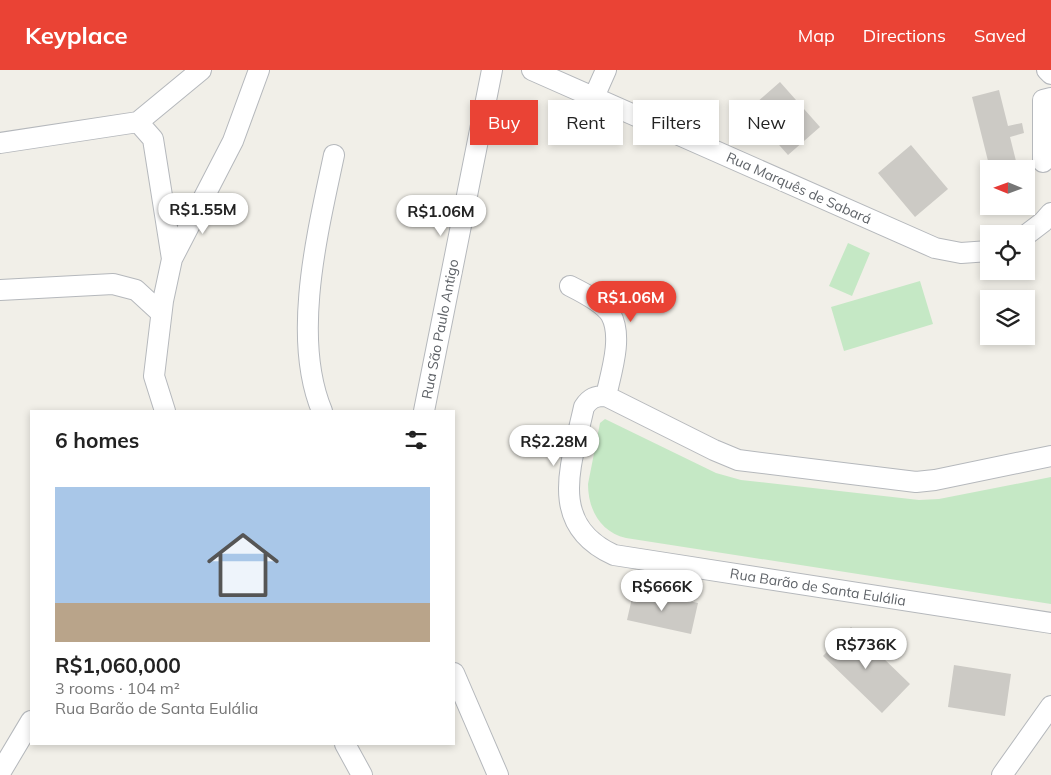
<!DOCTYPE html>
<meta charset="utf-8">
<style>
:root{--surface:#fff;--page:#f6f6f6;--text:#222;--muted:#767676;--line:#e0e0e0;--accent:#ea4335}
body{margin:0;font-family:Mulish,sans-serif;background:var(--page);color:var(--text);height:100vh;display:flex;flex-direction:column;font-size:19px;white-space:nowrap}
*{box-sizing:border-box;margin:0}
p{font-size:16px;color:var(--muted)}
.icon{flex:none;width:28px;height:28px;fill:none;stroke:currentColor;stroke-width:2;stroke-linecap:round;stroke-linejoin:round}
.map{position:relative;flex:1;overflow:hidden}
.details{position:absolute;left:30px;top:340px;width:425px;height:335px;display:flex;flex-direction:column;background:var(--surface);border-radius:0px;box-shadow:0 2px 8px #0003}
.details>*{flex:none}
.banner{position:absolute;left:470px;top:30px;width:475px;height:45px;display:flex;gap:10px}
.needle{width:32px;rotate:271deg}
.buttons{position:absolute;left:980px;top:90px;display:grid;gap:10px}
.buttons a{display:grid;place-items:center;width:55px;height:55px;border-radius:0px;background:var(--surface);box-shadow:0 2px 8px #0003;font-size:25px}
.price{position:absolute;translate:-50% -42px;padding:0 11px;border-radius:18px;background:#fff;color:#222;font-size:16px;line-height:32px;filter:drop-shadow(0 1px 2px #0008)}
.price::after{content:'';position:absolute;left:50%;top:30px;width:15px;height:11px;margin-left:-8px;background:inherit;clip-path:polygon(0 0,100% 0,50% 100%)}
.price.current{background:var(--accent);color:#fff}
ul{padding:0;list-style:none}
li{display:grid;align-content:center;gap:10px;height:265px;padding:0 25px}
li+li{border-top:1px solid var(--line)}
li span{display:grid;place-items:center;height:155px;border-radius:0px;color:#555}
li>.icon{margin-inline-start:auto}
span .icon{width:90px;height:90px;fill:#fffc;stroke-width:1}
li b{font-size:21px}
h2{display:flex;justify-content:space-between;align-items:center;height:60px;padding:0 25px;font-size:21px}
.tag{padding:0 18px;border-radius:0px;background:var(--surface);box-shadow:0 2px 8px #0003;font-size:18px;line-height:45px}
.tag.current{background:var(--accent);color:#fff}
header{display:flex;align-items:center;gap:30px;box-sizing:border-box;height:70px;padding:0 25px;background:var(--accent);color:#fff}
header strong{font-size:24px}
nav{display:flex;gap:28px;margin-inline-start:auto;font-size:18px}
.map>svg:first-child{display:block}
.green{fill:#c5e8c5}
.building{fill:#cccac5}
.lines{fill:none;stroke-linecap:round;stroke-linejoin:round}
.minor-casing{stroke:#b5b8bc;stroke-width:22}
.minor{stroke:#fff;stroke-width:20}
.labels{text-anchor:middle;stroke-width:4.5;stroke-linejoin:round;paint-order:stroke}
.street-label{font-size:14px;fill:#5f6368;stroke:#fff}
</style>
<header>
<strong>Keyplace</strong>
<nav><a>Map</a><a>Directions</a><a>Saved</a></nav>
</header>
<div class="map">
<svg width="1051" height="705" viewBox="0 0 1051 705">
<rect width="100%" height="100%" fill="#f1efe8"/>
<path class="green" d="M848,173L870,183L852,226L829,216Z
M920,211L933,254L844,281L831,237Z
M605,349L716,403L741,410L919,430L939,429L1051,407V534L626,468C600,462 588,439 588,414L600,353Z"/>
<path class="building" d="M780,12L820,57L788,85L748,40Z
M999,20L1008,56L1022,53L1024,63L1010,67L1018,99H990L972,27Z
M911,75L948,119L915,147L878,103Z
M634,519L698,533L691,564L627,550Z
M851,557L910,614L882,643L823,586Z
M954,595L1011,604L1005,646L948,637Z"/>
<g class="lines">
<defs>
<path id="minor" d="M532,0L935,178L961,183L989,181
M1047,0L1051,4
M594,27L606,0
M138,52L201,0
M0,73L138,52L153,69L172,189
M1043,92V30L1051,28
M1026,165L1043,152L1051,143
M570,216C582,222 604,233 611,245C623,267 611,303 606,326
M0,220L113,214L136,220L161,243
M165,341L154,306L163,231L172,189L233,71L259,0
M322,341C291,267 318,161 334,85
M424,341L492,0
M1051,386L935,410L916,412L738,390L714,380L606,326C595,326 590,328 584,337C572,393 546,454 614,485L1051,553
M454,603L498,705
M345,674L362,705
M0,703L31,651
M1002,705L1051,636"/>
</defs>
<use href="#minor" class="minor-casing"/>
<use href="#minor" class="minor"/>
</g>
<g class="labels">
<g class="street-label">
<text transform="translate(799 118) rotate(24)" y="5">Rua Marquês de Sabará</text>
<text transform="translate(440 259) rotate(-79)" y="5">Rua São Paulo Antigo</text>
<text transform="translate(818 517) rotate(9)" y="5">Rua Barão de Santa Eulália</text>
</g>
</g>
</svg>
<div class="buttons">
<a><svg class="needle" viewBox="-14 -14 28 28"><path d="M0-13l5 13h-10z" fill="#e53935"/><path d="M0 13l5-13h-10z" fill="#767676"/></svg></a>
<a><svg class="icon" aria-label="locate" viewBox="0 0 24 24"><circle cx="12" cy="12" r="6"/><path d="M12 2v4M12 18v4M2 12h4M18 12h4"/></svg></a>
<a><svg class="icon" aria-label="layers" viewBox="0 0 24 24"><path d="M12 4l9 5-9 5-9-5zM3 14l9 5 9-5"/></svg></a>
</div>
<b class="price" style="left:203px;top:165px">R$1.55M</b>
<b class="price" style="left:441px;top:167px">R$1.06M</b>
<b class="price current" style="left:631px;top:253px">R$1.06M</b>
<b class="price" style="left:554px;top:397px">R$2.28M</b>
<b class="price" style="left:662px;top:542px">R$666K</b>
<b class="price" style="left:866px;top:600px">R$736K</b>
<div class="banner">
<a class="tag current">Buy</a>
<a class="tag">Rent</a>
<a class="tag">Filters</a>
<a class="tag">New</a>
</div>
<section class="details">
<h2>6 homes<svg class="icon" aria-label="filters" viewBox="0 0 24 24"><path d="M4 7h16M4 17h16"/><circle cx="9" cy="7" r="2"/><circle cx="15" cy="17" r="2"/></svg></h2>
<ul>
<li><span style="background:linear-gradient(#a9c7e8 75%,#b9a48a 0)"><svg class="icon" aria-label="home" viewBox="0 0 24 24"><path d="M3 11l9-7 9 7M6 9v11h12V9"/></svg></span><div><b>R$1,060,000</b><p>3 rooms · 104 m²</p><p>Rua Barão de Santa Eulália</p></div></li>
</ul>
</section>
</div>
